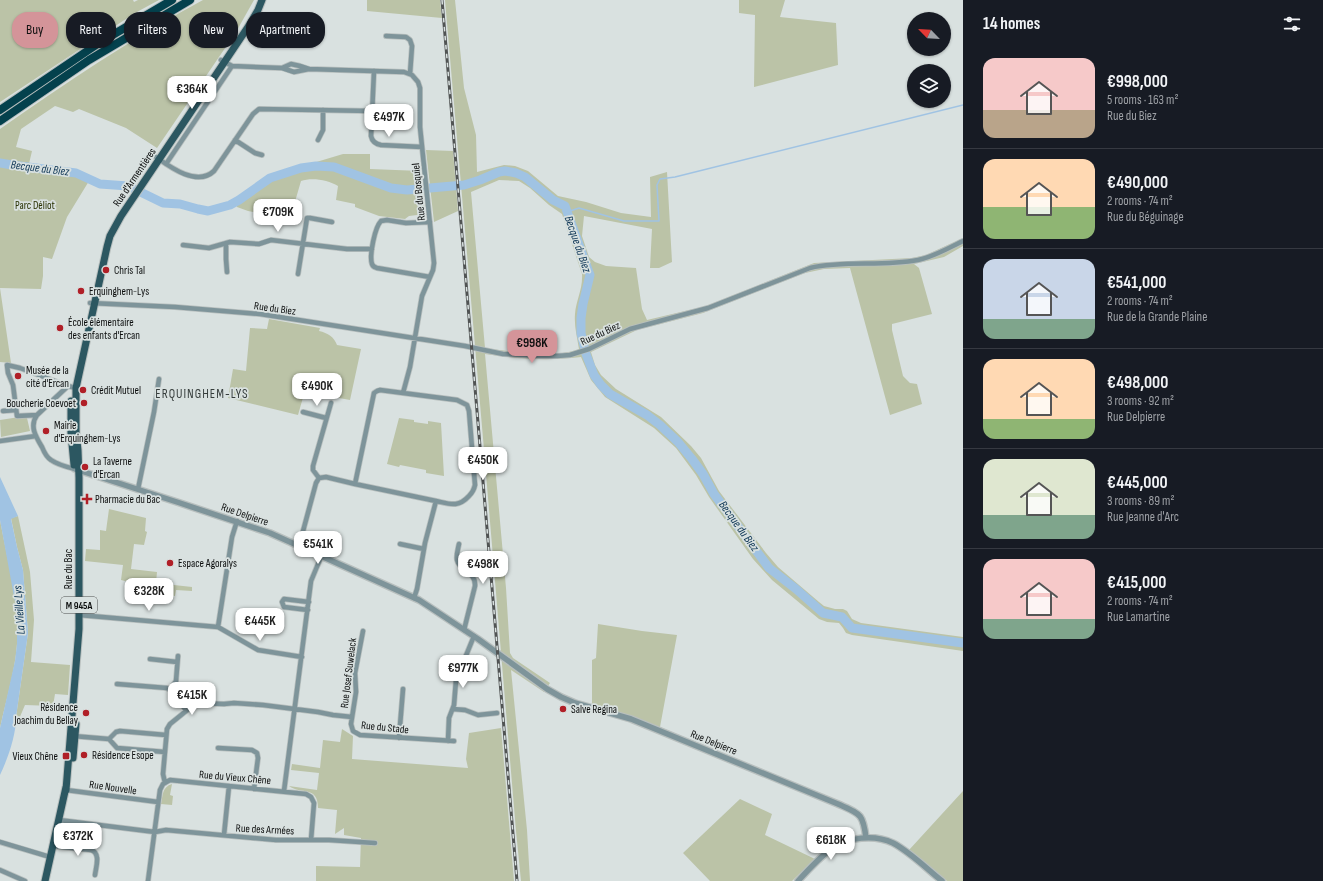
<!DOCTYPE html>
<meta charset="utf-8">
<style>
:root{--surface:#171b24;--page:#20242c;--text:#f1f3f6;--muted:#9ea1a6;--line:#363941;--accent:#d49499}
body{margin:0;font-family:"Sofia Sans Condensed",sans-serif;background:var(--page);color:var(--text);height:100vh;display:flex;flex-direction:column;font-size:15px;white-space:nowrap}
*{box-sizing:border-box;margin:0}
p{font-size:13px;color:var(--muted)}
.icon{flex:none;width:22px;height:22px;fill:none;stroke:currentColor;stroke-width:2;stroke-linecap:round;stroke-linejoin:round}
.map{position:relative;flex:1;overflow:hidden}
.side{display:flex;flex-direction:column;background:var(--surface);width:360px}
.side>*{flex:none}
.hud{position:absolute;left:12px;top:12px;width:380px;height:36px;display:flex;gap:8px}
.needle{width:26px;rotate:295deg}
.fabs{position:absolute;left:907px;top:12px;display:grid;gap:8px}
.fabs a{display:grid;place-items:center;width:44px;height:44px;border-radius:50%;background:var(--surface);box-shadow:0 1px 3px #0004;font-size:20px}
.price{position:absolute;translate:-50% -34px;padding:0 9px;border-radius:8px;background:#fff;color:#222;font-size:13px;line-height:26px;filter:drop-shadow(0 1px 2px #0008)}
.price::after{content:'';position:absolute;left:50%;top:24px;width:12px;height:9px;margin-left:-6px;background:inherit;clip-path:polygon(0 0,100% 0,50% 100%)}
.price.on{background:var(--accent);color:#111}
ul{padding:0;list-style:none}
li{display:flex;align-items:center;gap:12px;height:100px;padding:0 20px}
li+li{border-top:1px solid var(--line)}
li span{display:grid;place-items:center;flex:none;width:112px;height:80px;border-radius:12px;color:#555}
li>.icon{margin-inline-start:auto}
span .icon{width:48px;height:48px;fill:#fffc;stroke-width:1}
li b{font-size:17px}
h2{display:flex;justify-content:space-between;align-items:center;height:48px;padding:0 20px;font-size:17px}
.chip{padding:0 14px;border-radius:16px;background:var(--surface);box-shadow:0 1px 3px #0004;font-size:14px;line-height:36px}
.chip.on{background:var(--accent);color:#111}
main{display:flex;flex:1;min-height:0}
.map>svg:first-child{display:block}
.green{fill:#bbc3a7;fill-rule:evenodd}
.water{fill:#a0c3e3}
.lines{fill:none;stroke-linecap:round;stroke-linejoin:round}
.stream{stroke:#a0c3e3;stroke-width:1.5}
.river{stroke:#a0c3e3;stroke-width:9}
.minor-casing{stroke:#b8bfbe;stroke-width:6}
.tertiary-casing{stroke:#b8bfbe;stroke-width:8}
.primary-casing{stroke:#b8bfbe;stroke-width:9}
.motorway-casing{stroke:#b8bfbe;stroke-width:10}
.minor{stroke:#7e949a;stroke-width:4.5}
.tertiary{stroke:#7e949a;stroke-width:5.5}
.primary{stroke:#2c5761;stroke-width:7}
.motorway{stroke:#04414d;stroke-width:8}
.rail-casing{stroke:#505353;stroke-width:3}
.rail{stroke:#d9e1e0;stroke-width:1.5;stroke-dasharray:4.5;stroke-linecap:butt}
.poi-dot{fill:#b01f27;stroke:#d9e1e0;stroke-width:1.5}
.labels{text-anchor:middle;stroke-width:3.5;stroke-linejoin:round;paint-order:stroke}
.shield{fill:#d9e1e0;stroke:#4a4d4d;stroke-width:1}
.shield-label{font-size:10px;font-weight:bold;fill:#0c0e0e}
.street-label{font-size:11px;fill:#0c0e0e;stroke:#d9e1e0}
.park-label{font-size:11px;fill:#283100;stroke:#d9e1e0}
.poi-label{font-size:11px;fill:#0c0e0e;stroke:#d9e1e0;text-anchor:start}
.water-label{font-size:12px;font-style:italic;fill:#0c3454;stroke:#d9e1e0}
.quarter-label{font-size:13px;letter-spacing:1px;fill:#353c3b;stroke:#d9e1e0}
</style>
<main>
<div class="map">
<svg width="963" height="881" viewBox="0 0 963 881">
<rect width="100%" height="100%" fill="#d9e1e0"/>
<path class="green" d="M0,0H133L134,2L138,0H159L135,13L0,102Z
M203,0H254L236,32L157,148L126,128L79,109L73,112L55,106L21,129L16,147L32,151L28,168L79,175L89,181L67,217L52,259L43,257V276L41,289L0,288V129C66,83 132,38 203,0Z
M367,0H440L442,18L367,11Z
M445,0H455L464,88L476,135L477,172L504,165L515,166L528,171L558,196L586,202L621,213L651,217L650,177L667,172L672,262L659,268H650L652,229L584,216L582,236L589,257L595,262L606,266L636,268L642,309L647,320L706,306L814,263L912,258L926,255L963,238V246L944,257L914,264L919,268L932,314L892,324V330L903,376L910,383L917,384L922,404L890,415L850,268L824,269L805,273L703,313L637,330L591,352L595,365L601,375L616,389L661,417L691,446L701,458L719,491L766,553L778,567L819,602L824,606L835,609H843L847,611L852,619L861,623L963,637V651L852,635L846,633L843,628L839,623L827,622L819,619L772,580L753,559L709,497L696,475L676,448L654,428L605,397L591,380L581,357C547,361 518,359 485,354L506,588L510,653L513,658L550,683L544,692L511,670L527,830L530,881H521L516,831L483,438ZM499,180L519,181L530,188L549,205L562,214L582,274C583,289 576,300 575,314C574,326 577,337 579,349C552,359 514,352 485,348L471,192Z
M739,0H785L780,17L836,23L838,65L754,87L755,15L739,13Z
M426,150L453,151L458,211L434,222Z
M343,154H370V169L421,171L425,214L409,216L405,219L379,216L355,207V204L336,200L338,186C328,180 312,177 301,181L292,212L282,210L263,214L248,211L237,207L233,199L273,175Z
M0,288L11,363L0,362Z
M269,319L320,328L319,331C328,333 334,337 337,345L361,349L350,400L339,398L340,395L333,394L317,396L304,394L298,415L228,398L233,369L246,371L250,328L267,329Z
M26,416L27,418L30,431L1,437L0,420Z
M399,418L414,420V422L428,424V421L441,423L444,476L426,473V470L400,465L399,467L387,464Z
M109,509L146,518L145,531L147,532L144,545L134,544L131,569L157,572L156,583L192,587V591L176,590L175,596L128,591L129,582L121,580L123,565L85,561L86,549L100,550V530L106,531Z
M18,516L30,572L34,620L31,662L70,665L68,695L55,694L53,706L25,705L16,726V717L28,633L23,570L17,547L11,518Z
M0,520C7,559 20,604 17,644C15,672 6,700 0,728Z
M598,624L642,631L677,635L660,727L711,749L709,754L624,719L589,711L592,703V660L596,658Z
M501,728L514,881H316V866L360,867L361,838L344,835V828L335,834L337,810L318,808C318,785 301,795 289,786L317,790L319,773L291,770L292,764L320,768L323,740L340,742L342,729L353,736L352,759L468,768L466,759L469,733Z
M172,784L170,795L173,796L172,805L161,804C163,795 162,787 172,784Z
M963,791V881H947L909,850Z
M740,799L772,814L765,835L815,859L792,881H710L683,853Z"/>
<path class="water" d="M0,477L18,516L11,519L17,547L23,570L28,633L16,717C16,736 8,758 0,775V728L15,661L17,644V613L0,520Z"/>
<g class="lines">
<path class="stream" d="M567,212L579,208L624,221H659L657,185L660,179L675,177L963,105"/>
<path class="river" d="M0,163L12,165L76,173L100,184L128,186L163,203L180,204L198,209L208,211L230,205L239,200L270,178L301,168L316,166L334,167L391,188L407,190L464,185L480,180L499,172L505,171L516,173L525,177L553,200L565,206L590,275L583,304L581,318V333L586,354L594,375L601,385L610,394L647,415L660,425L678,442L692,459L703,474L714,494L769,568L796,589L823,613L842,617L852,628L963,643"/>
<defs>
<path id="minor" d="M386,36L406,37L410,40L412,46L410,74
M221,60L232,66L282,68L291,64L300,66L309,69
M282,68L294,72L309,69L404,72L412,75L418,82L420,88V127L434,263L433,270L422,296L410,367L403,393L380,390L377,391L374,393L355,484L436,501
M374,71L371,136C372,141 375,144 381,145L422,147
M235,140L255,153L262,155
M318,140L323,130V110
M156,157C170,167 197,187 214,171L253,114L259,109L372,111
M166,164L232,66
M430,222L406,223L387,220L381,221C375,227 369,255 372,264C373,267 374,267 377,268L430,277
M226,243V259L227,272
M183,245L209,248L230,242L259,244L271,240L347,249H372
M298,274L307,218H310L332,222
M90,303L175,307L260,314L465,346L503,354L541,356H557L570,355L589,349L630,329L708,308L810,268C845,260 882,267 918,260C933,257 949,248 963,241
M403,393L457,400L467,405L469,411L475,485C474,490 472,493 469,496C458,508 450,504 436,501L425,543L417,589L414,598
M3,411L16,410
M303,412L326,418
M37,415L17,416L13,385L8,373L7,365L20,368L68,386
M0,441L36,436
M75,469C67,467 58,465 51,460C46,457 44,452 42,447C36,437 29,426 37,415L68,386L76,388
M319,478L326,477L355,484
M138,489L154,412L159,379
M400,544L424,549
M459,544C458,549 456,555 457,560C460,572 476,571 475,586L464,630
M299,546L316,483L319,478L313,470V466L331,403
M308,610L284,607L282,602L284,599L309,602
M79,615L218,627L258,650L302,657
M218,627L232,537L237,521
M363,631L355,673L356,692L351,724L353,731L360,735L454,741
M150,659L177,662
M117,684L167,688L170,690L186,710
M170,690L176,681L178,656
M453,709L465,710L478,715L497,713
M73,736L109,739L116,732L120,731L166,735
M399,738L403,689
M109,739L117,748L165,752
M448,741L449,718L454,705L456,680L474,636
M218,748L252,750L257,753L258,758L254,789
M165,783L163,774L167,729L170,724L196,703L224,704L234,703L263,705L318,712L333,715L352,717
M66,790L158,802
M284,791L311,581L321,557
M59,820L155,832L166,830L276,840H329L375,843
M224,835L229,786
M0,842L50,857
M53,846L91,850C101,853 96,867 95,875
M0,870L25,881
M148,881L160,790L163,784L170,780L306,794L311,797L314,803L311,840"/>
<path id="tertiary" d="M75,469L180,503L270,533L419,600L478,639L547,689L561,697L575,703L631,719L838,804C860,814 863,813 866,838
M798,881C808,870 819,858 831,849C848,837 874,834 893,843C910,852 927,869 942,881"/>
<path id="primary" d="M71,401V433L74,465
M73,758L76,724
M66,790L79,629V478L78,450L76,433V388L107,247L110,236L121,216L248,27L258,10L262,0
M45,881L66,787"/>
<path id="motorway" d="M0,110L99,43L172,0
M0,121L89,60L190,0"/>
</defs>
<use href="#minor" class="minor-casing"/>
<use href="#tertiary" class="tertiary-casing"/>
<use href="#primary" class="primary-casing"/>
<use href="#motorway" class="motorway-casing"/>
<use href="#minor" class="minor"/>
<use href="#tertiary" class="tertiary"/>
<use href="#primary" class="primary"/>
<use href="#motorway" class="motorway"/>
<defs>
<path id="rail" d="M442,0L517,881"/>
</defs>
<use href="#rail" class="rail-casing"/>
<use href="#rail" class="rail"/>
</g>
<g class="poi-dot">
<circle cx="106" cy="270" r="4"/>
<circle cx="81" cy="291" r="4"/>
<circle cx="60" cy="328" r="4"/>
<circle cx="18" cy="376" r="4"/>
<circle cx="83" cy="390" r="4"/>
<circle cx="84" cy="403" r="4"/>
<circle cx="46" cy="431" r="4"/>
<circle cx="85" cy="467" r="4"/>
<path d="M85 493h4v4h4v4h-4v4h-4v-4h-4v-4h4z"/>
<circle cx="170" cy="563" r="4"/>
<circle cx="563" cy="709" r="4"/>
<circle cx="86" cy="713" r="4"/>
<circle cx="84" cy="755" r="4"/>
<rect x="62" y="752" width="8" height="8" rx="2"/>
</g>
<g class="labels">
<rect class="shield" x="61" y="597" width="36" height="16" rx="3"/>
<g class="shield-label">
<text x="79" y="609">M 945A</text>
</g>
<g class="street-label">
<text transform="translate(134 177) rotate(-56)" y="4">Rue d'Armentières</text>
<text transform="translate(418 192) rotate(-96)" y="4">Rue du Bosquiel</text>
<text transform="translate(275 308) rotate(8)" y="4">Rue du Biez</text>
<text transform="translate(600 333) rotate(-25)" y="4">Rue du Biez</text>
<text transform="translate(245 514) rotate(19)" y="4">Rue Delpierre</text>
<text transform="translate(68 569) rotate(-90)" y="4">Rue du Bac</text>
<text transform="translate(348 673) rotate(-83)" y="4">Rue Josef Suwelack</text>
<text transform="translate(385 727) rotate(6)" y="4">Rue du Stade</text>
<text transform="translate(714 742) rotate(22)" y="4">Rue Delpierre</text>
<text transform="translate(235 777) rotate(5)" y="4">Rue du Vieux Chêne</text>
<text transform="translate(113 787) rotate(8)" y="4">Rue Nouvelle</text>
<text transform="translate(265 829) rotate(3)" y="4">Rue des Armées</text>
</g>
<g class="park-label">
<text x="35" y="209">Parc Déliot</text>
</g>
<g class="poi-label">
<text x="114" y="274">Chris Tal</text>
<text x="89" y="295">Erquinghem-Lys</text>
<text x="68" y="326">École élémentaire<tspan x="68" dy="13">des enfants d'Ercan</tspan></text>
<text x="26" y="374">Musée de la<tspan x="26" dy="13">cité d'Ercan</tspan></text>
<text x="91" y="394">Crédit Mutuel</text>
<text x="76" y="407" text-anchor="end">Boucherie Coevoet</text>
<text x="54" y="429">Mairie<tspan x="54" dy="13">d'Erquinghem-Lys</tspan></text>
<text x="93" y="465">La Taverne<tspan x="93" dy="13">d'Ercan</tspan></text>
<text x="95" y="503">Pharmacie du Bac</text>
<text x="178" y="567">Espace Agoralys</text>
<text x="78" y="711" text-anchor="end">Résidence<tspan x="78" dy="13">Joachim du Bellay</tspan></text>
<text x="571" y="713">Salve Regina</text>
<text x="92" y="759">Résidence Esope</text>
<text x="58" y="760" text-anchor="end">Vieux Chêne</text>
</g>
<g class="water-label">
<text transform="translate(40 168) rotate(7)" y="4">Becque du Biez</text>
<text transform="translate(578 244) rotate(71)" y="4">Becque du Biez</text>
<text transform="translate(739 526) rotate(54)" y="4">Becque du Biez</text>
<text transform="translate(19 610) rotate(-94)" y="4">La Vieille Lys</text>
</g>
<g class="quarter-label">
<text x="202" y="398">ERQUINGHEM-LYS</text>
</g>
</g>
</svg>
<div class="fabs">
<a><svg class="needle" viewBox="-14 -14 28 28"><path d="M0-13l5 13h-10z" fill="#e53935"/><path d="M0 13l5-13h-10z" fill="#9ea1a6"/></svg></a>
<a><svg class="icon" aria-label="layers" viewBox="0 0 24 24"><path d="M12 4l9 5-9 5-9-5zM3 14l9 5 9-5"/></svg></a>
</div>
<b class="price" style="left:192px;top:110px">€364K</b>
<b class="price" style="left:389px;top:138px">€497K</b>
<b class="price" style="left:278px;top:233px">€709K</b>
<b class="price on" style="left:532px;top:364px">€998K</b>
<b class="price" style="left:317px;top:407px">€490K</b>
<b class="price" style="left:483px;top:481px">€450K</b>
<b class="price" style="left:318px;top:565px">€541K</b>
<b class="price" style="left:483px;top:585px">€498K</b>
<b class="price" style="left:149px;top:612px">€328K</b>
<b class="price" style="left:260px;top:642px">€445K</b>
<b class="price" style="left:463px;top:689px">€977K</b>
<b class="price" style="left:192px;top:716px">€415K</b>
<b class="price" style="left:78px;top:857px">€372K</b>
<b class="price" style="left:831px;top:861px">€618K</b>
<div class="hud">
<a class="chip on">Buy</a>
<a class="chip">Rent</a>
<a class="chip">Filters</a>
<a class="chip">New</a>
<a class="chip">Apartment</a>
</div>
</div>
<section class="side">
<h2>14 homes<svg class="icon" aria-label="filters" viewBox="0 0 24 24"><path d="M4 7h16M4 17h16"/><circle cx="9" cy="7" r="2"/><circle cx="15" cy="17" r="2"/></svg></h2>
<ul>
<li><span style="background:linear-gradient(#f6c9c9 65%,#b9a48a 0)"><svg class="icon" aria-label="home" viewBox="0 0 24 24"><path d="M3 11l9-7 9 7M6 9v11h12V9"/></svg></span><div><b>€998,000</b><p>5 rooms · 163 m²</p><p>Rue du Biez</p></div></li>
<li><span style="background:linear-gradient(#ffd9b3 60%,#8fb573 0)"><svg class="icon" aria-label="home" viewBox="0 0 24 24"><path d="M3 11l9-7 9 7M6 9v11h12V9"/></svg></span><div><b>€490,000</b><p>2 rooms · 74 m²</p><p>Rue du Béguinage</p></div></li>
<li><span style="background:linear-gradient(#c9d6e8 75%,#7fa58c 0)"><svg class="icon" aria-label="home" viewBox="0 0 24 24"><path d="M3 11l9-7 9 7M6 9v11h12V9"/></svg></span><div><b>€541,000</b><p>2 rooms · 74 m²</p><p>Rue de la Grande Plaine</p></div></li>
<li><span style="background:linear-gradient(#ffd9b3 75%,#8fb573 0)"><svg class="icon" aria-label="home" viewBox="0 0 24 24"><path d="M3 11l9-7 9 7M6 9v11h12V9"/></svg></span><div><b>€498,000</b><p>3 rooms · 92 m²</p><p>Rue Delpierre</p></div></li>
<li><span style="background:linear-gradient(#dfe7d0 70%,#7fa58c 0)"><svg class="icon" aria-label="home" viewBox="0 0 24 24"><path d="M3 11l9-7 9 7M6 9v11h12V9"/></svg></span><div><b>€445,000</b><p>3 rooms · 89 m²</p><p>Rue Jeanne d'Arc</p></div></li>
<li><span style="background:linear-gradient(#f6c9c9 75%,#7fa58c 0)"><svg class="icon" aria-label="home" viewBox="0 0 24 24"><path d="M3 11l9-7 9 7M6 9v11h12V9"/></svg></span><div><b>€415,000</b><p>2 rooms · 74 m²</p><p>Rue Lamartine</p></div></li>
</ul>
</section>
</main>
